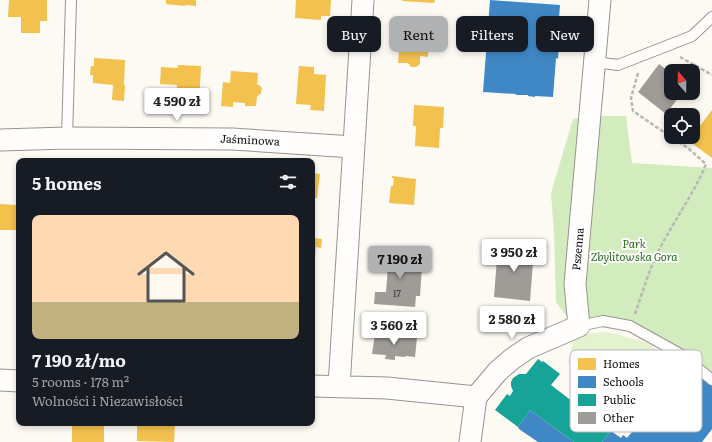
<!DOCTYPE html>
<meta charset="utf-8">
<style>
:root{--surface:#171b24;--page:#242831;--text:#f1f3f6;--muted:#9ea1a6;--accent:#b0b1b2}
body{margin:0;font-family:Literata,serif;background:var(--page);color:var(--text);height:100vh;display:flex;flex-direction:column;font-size:15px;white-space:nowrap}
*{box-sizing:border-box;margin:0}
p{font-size:13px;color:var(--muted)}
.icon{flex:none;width:22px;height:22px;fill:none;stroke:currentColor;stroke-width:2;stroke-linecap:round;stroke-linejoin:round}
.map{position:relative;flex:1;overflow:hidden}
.drawer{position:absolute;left:16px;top:158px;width:299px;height:268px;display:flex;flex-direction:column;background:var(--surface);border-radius:8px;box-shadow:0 2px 6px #0003}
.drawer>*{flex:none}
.top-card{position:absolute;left:327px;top:16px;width:325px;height:36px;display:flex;gap:8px}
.needle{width:26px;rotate:340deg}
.tools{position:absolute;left:664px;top:64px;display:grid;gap:8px}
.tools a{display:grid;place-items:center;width:36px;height:36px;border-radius:8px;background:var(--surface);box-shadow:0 2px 6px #0003;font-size:20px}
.price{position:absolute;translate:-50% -34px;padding:0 9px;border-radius:4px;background:#fff;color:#222;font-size:13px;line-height:26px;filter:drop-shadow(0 1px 2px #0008)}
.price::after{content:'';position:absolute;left:50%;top:24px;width:12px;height:9px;margin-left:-6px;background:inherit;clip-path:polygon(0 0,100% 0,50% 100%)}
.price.on{background:var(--accent);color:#111}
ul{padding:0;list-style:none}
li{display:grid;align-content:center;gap:8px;height:212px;padding:0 16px}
li span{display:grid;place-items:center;height:124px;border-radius:8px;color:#555}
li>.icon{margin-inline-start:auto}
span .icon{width:72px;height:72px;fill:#fffc;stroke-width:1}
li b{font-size:17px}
h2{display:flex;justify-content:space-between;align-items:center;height:48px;padding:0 16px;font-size:17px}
.tag{padding:0 14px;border-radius:8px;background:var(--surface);box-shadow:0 2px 6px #0003;font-size:14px;line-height:36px}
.tag.on{background:var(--accent);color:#111}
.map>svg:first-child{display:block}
.green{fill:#e3f3d0}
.forest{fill:#d3ecbd}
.homes{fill:#f2c14e}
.schools{fill:#3f88c5}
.public{fill:#17a398}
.building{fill:#9f9c98}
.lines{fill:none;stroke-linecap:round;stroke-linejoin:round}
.lane-casing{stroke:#959491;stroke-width:12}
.street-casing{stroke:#959491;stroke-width:23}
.path{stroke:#b8b8b6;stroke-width:2.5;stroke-dasharray:4 2;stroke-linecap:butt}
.lane{stroke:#fffefd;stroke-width:10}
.street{stroke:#fffefd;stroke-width:21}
.labels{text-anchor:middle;stroke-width:4;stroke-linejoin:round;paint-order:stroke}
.number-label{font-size:9px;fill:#323230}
.street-label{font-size:11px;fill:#0e0e0e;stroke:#fff}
.park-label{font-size:11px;font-style:italic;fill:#246d17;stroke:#fff}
.key{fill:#fff;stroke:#b7b7b7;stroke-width:1}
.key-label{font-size:11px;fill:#0e0e0e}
</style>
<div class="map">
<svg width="712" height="442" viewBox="0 0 712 442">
<rect width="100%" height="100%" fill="#fcfaf2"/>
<path class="green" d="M604,332L616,334L647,343L658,352L622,400L568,362L575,335Z"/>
<path class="forest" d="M590,116H626L632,163L712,168V373L682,348L661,338L628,329L573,325L556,302L554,234L551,193L573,119Z"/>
<path class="homes" d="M9,0H47V21H40V33H21V17H8Z
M166,0H196V6L185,5V6L166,4Z
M296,0H331L330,16H321V20L295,18Z
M403,0H435L434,3L402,1Z
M403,28L427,29L426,40H429L428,57L420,56V64L416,67H411L408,63H398L400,39H402Z
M94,58L125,60L124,85H125L124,101L112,100L113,85L93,83V75H90L91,66H94Z
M178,65L201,66L199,105L176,103L177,85L160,84L161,67L178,68Z
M299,66L314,67V74L326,75L324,111L310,110L311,105L296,104Z
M231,71L258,73L257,85H259L262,88L261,93L258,96H257L256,106H245V103L233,102V107L221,106L223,82L230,83Z
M414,105L444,107L443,128H440L439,148L415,146L416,126H413Z
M712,110V158L689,141L692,137H693V135Z
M312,173L320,174L317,198L312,197Z
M392,176L416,179L414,205L389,203L391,186H393L394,178H392Z
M17,193H19V230H0V204L17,205Z
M312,238L322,239L321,248L316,247L315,259L312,258Z
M72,423H104V442H72Z
M137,423H175L174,442L137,441Z"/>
<path class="schools" d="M490,0L560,5L557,44H559L558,59L556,58L553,97L535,96V97L528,96V95H516V94L483,92Z
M687,365L712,385V429L702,442H602L611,431L621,438L623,435L627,438Z
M530,410L574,442H538L519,429L518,427Z"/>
<path class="public" d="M538,359L542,362L543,361L560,374L551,385L611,431L602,442H574L530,410L518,427L495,410L507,394L510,396L513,391L511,386V382L513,378L519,374H526Z"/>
<path class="building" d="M659,64L671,73V93H682L666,114L638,92Z
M498,246L534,249L530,301L494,297Z
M377,254L389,255V254L418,255V267H422L420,296H416L415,307L374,304L375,292H386L388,266H377Z
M375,334L417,338L415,357L406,356L405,357L395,356V360L385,359L386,355L372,354Z"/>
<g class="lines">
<defs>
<path id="lane" d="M595,62L618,65L692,36L712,17
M67,138L71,0
M579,326L603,321L630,326L682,355L712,380"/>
<path id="street" d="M0,140L67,138L232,139L353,147
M0,380L19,381
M312,386L387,388L476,397
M339,386L363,0
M470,442L476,397L498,371L512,359L528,348L579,326L575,284L600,0"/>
</defs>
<use href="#lane" class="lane-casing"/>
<use href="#street" class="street-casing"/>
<path class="path" d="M680,57L712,75
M638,73L631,98L633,111L671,137
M635,314C642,294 648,273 657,254C672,223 693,196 706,164L688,148L671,137"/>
<use href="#lane" class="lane"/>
<use href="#street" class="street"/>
</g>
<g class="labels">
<g class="number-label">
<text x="397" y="297">17</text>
</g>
<g class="street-label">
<text transform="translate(250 140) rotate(3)" y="4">Jaśminowa</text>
<text transform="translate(578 249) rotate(-85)" y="4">Pszenna</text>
</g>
<g class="park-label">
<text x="634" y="248">Park<tspan x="634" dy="13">Zbylitowska Gora</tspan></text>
</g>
</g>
<rect x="570" y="350" width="132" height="82" rx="6" class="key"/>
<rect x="578" y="358" width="18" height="12" fill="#f2c14e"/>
<rect x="578" y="376" width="18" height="12" fill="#3f88c5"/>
<rect x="578" y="394" width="18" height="12" fill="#17a398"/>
<rect x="578" y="412" width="18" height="12" fill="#9f9c98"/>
<g class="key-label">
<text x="603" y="368">Homes</text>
<text x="603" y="386">Schools</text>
<text x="603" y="404">Public</text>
<text x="603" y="422">Other</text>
</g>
</svg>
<div class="tools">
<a><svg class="needle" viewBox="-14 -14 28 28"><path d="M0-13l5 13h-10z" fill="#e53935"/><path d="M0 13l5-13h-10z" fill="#9ea1a6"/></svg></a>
<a><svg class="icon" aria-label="locate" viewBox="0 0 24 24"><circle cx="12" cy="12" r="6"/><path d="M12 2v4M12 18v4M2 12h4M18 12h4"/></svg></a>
</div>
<b class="price" style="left:177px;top:122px">4 590 zł</b>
<b class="price" style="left:514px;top:273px">3 950 zł</b>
<b class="price on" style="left:400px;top:280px">7 190 zł</b>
<b class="price" style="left:512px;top:340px">2 580 zł</b>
<b class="price" style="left:394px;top:346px">3 560 zł</b>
<div class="top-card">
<a class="tag">Buy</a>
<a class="tag on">Rent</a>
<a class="tag">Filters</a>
<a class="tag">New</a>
</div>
<section class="drawer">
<h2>5 homes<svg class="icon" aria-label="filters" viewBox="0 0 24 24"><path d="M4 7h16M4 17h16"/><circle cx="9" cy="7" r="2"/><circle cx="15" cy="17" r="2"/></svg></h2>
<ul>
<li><span style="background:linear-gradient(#ffd9b3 70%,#c2b280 0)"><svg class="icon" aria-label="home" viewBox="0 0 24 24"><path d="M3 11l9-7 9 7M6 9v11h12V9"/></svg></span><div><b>7 190 zł/mo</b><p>5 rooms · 178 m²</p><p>Wolności i Niezawisłości</p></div></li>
</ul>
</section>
</div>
